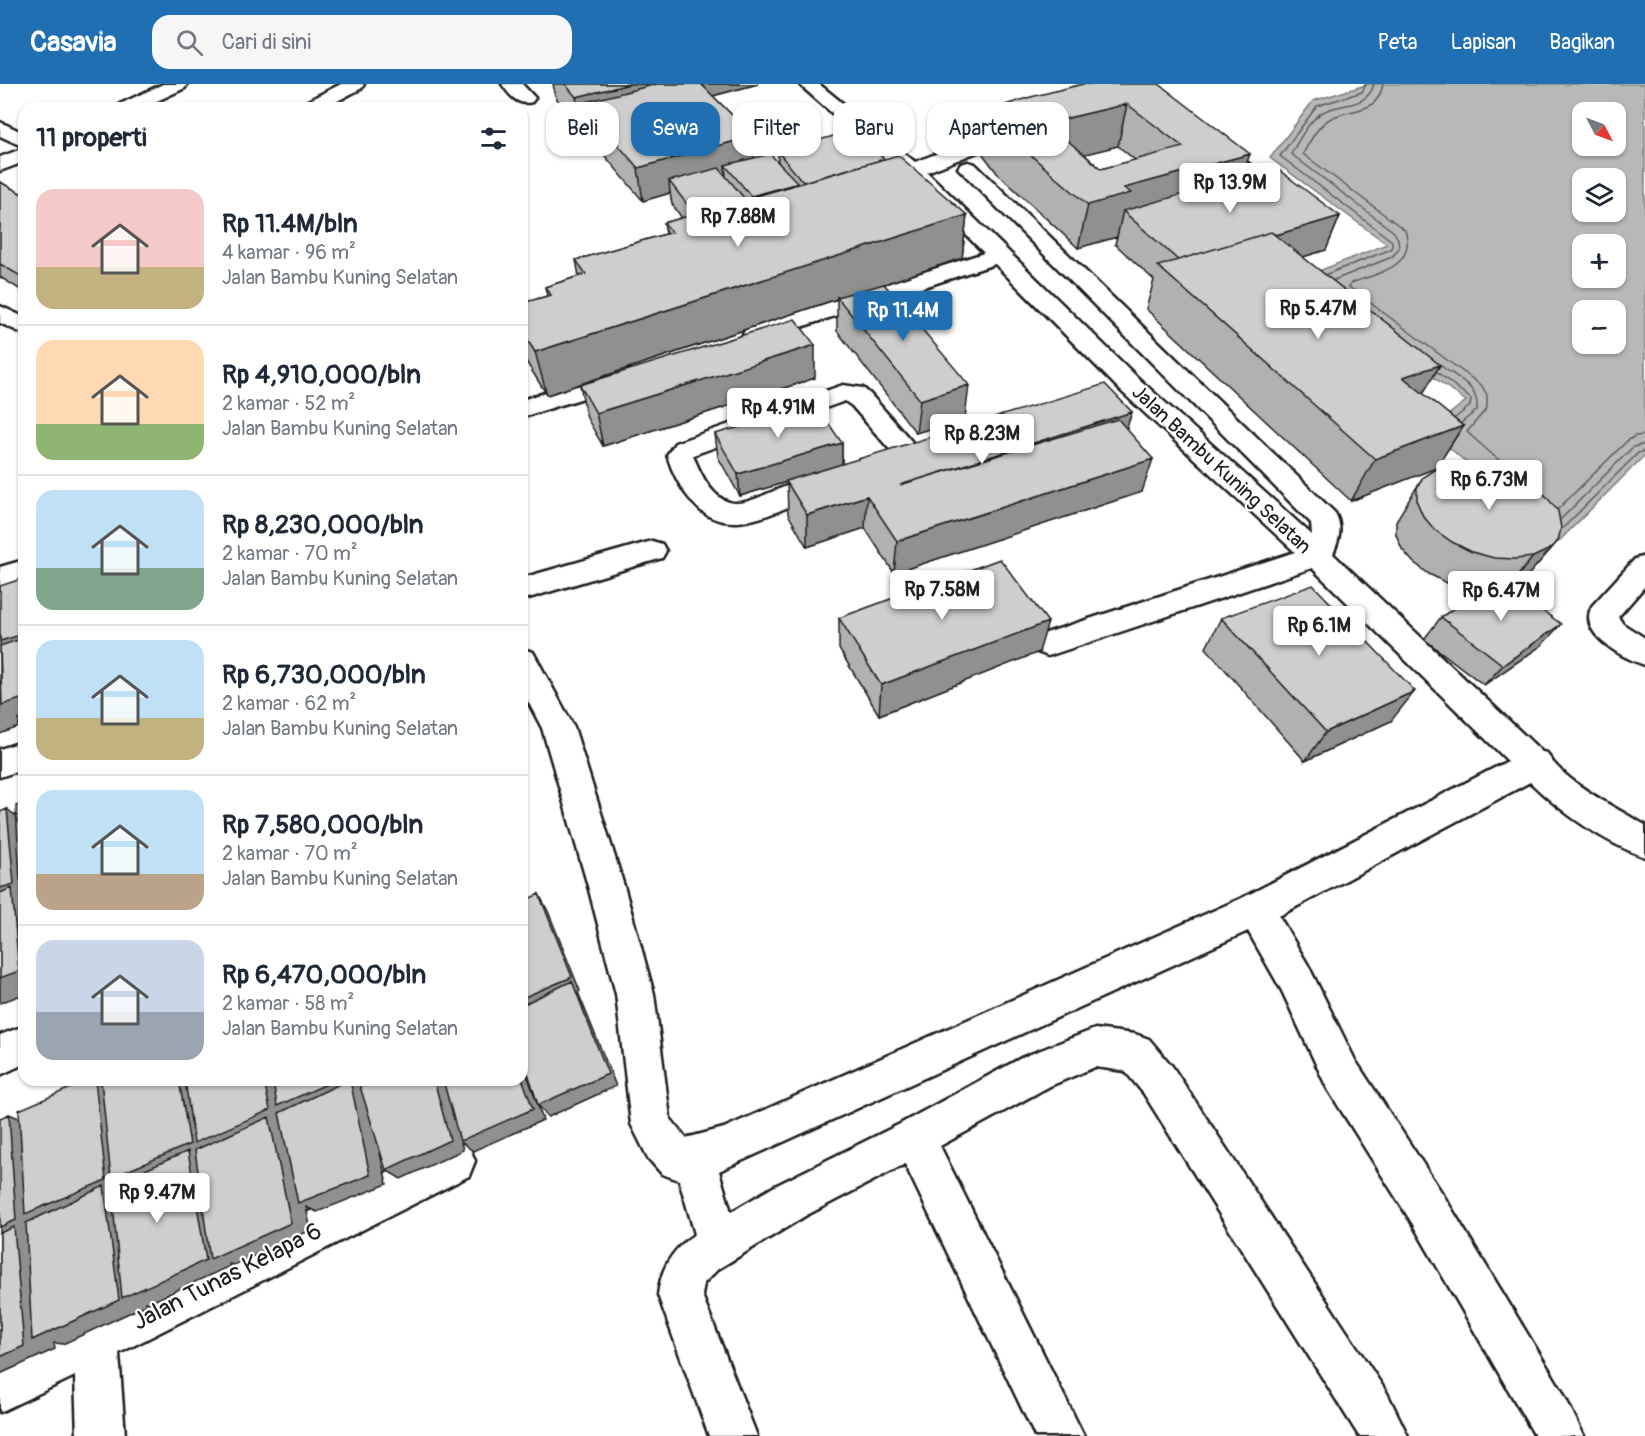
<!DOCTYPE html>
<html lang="id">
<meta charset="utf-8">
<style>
:root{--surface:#fff;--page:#f6f6f7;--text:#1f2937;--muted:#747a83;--line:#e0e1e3;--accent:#1f6fb2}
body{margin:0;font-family:Pangolin,sans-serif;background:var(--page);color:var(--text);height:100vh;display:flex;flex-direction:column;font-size:22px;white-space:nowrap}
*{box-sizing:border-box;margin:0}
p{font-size:20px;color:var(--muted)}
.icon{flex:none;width:33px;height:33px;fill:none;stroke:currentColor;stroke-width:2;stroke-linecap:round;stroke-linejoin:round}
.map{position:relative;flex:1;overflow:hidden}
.details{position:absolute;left:18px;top:18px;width:510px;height:984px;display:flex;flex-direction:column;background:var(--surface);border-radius:18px;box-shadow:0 2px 4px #0004}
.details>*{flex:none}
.top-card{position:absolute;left:546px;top:18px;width:570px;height:54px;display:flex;gap:12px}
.needle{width:39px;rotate:131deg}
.buttons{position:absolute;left:1572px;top:18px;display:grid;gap:12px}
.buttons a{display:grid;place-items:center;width:54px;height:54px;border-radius:12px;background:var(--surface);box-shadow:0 2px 4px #0004;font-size:30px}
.price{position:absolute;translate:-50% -51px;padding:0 14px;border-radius:6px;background:#fff;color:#222;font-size:20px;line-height:39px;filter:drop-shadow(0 2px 3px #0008)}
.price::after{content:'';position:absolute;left:50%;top:36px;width:18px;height:14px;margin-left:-9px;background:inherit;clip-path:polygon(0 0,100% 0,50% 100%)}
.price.active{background:var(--accent);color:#fff}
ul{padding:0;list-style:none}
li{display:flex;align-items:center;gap:18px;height:150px;padding:0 18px}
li+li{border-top:2px solid var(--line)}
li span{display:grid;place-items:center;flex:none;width:168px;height:120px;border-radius:18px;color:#555}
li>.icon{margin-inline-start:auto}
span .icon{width:72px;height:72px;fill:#fffc;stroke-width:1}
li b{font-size:26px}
h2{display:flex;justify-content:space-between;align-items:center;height:72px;padding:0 18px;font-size:26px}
.tag{padding:0 21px;border-radius:18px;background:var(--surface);box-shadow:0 2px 4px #0004;font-size:21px;line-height:54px}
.tag.active{background:var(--accent);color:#fff}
header{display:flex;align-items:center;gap:36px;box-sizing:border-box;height:84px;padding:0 30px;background:var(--accent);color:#fff}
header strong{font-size:28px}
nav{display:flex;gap:33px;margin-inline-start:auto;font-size:21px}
.search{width:420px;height:54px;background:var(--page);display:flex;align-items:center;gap:15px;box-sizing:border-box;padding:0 21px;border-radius:18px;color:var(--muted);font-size:22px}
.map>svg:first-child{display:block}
.water{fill:#b8b8b8;stroke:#7a7a7a;stroke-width:1.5;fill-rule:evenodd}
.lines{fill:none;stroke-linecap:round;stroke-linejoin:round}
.shore{stroke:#5a5a5a;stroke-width:1.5}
.minor-casing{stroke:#1c1c1c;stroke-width:5}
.minor{fill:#fff;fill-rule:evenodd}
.wall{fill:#b1b1b1;stroke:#1c1c1c;stroke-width:1.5;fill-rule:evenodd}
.shaded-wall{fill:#909090;stroke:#1c1c1c;stroke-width:1.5}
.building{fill:#cecece;stroke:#1c1c1c;stroke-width:1.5;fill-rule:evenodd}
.labels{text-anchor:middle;stroke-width:4.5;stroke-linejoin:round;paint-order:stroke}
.street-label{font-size:20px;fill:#1c1c1c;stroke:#fff}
.near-street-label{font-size:24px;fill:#1c1c1c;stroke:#fff}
</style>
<header>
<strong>Casavia</strong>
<div class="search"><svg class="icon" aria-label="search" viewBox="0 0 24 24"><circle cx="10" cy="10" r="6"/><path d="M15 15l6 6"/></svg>Cari di sini</div>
<nav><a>Peta</a><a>Lapisan</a><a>Bagikan</a></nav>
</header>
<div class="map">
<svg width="1645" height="1352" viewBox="0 0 1645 1352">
<rect width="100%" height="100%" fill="#fff"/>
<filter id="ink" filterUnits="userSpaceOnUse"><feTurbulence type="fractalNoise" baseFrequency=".0167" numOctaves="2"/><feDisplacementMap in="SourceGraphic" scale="12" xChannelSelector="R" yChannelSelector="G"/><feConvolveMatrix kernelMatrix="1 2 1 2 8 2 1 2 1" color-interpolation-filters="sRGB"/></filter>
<g filter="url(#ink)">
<path class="water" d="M1369,0H1645V371L1558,458L1429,346L1466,317L1299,195L1387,160L1270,74L1313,17ZM1582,28H1616V62H1582ZM1582,94H1616V128H1582ZM1582,160H1616V194H1582ZM1582,226H1616V260H1582Z"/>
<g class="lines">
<path class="shore" d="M1383,0C1377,33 1350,22 1328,36C1317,43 1309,59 1303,70L1405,146C1417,183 1378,189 1351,199L1349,203L1482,302L1487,311V324L1467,348L1512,388
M1327,190L1389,166L1392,163V157L1280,72L1317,22L1362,8L1366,0
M1334,196L1392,173L1399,164L1398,155L1394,148L1291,70C1299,56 1309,36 1323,28C1341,18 1367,25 1374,0
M1441,282C1459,295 1479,302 1477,326L1461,339
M1437,288L1471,315L1470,322L1455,334
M1558,425L1627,357L1635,352L1645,351
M1561,435L1633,363L1645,360
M1563,444L1638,369L1645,367"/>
<defs>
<path id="minor" d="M163,0H187L185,4L142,24H117L120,20Z
M341,0H364L362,4L324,24H299L302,20Z
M502,0H522L535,14L532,18C518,22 509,11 502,0Z
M799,0H819L915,78L1019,38H1033L1036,42L1033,46L927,88L1139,295L1312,451L1311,439L958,84L961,80L968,78L975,80L1335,429C1343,443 1339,456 1333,470L1542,668L1547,669C1560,696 1619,726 1645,741V773C1603,758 1562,729 1530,698L1279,832L1308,881L1355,976L1442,1109L1562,1307L1584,1352H1535L1412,1139L1327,1004L1282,907L1248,847L719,1087L731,1128L775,1102L900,1040L1023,973L1095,945L1135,950L1149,955L1172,982L1387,1309L1408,1352H1359L1144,1010L1125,987L1095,983L1050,1002L940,1062L1084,1352H1035L905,1080L805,1132L718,1185L704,1199L702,1211L757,1352H709L658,1211C661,1184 672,1165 695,1150L679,1096L662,1090L648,1074L631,1040L616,910L588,802L542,644L522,606V565L533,568L574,643L624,802L654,910L670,1034L686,1054L724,1044L1242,814L1508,677L1312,484L1048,572L1037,568L1033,560L1037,552L1295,468L1121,307L995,180L764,255L755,257L746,255L743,250L746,245L984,169L906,90L883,74Z
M0,38L24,49V63L0,52Z
M1209,54L1216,56L1264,91L1267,95L1264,99L1257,101L1250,99L1202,64L1199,60L1202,56Z
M24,64V78L0,87V73Z
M0,222L24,233V250L0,239Z
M623,285L632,287L635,293L632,299L522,333V316Z
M843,301L863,304L870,310L919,366L923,372L919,378C886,389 852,398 819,410C780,424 728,460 693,419C681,405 672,388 667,371L675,359ZM845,317L852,322L892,368C850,381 809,392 769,409C758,414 741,422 729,418C711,413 699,387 693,371Z
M652,457L662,460L666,467L662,474L522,516V494Z
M1645,472V502L1618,533L1623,540L1645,554V581C1623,574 1577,550 1592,522L1635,475Z
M24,476V498L0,505V483Z
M24,657V685L0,693V665Z
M24,942V980L0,991V951Z
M454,1056L469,1062L475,1077L469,1092L119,1269L125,1352H77L75,1292L0,1328V1281Z"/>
</defs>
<use href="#minor" class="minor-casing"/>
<use href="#minor" class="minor"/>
</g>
<path class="wall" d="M553,0H758L713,12L753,52L754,74L778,78V68L884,75L967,131L962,174L876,203L965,334L916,349L837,247V215L547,311L522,271V219L547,212L545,203L579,192L576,176L666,150L664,139L682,134L672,120L670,109L643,117L588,52L587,45L583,46L556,14Z
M1159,0L1241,94L1340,132L1326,166L1303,173L1423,310L1463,342L1436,384L1351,417L1146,225L1154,196L1115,160L1117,153L1078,164L997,89L982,69L987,27ZM1118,62L1135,76L1101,85L1084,70Z
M0,98L24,111V208L0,193Z
M815,294L603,362L587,334L580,301Z
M1132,328L1126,345L1142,408L894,489L865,444L807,463L788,430L787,398L740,412L718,373L715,350L842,359V380Z
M1423,393L1558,457L1522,498L1511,503L1542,561L1484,601L1424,555L1441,533L1481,507L1469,506L1449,500L1429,490L1413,478L1402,465L1396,450V437Z
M839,534L1039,568L879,631L839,565Z
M1221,534L1391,637L1305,677L1206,564Z"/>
<path class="shaded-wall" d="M630,0H758L601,41L582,19L587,45L583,46L576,13Z
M1127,20L1118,62L1042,81L1047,39Z
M753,52L755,85L725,81L726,93L669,97L670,109L643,117L638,84Z
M1250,70L1235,112L1123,127L1117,153L1078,164L1088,121L1124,104Z
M798,99L752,135L751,112Z
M745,115L746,138L696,151L693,128Z
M967,131L962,174L839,215L837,213V215L547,311L535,268Z
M1340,132L1326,166L1187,208L1182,179Z
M815,261V294L603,362L596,329Z
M1440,281L1415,323L1403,293Z
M969,301L965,334L916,349L920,316Z
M1132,328L1121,361L900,401Z
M1463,342L1436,384L1351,417L1375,375Z
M842,359V381L740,412L738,390Z
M1153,375L1142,408L894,489L897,457Z
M867,412L865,444L807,463V431Z
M1558,457L1522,498L1507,505L1533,473Z
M0,517L24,550V641L19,636V643L0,650Z
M1048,538L1039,568L879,631L881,601Z
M1561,540L1542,561L1484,601L1503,581Z
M1415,607L1391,637L1305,677L1326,648Z
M7,725L24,738V910L0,919V804Z
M539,810L548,827L580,907L578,908L616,1002L548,1033L538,1021L522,932V914Z
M522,976L543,1036L473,1067L461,1058L463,1066L401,1095L386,1086L434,996L522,994Z
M95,996H99L120,1006L179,996H366V1007L387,1100L317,1128L306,1123L311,1146L234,1181L229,1180L230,1182L149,1219L145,1218L146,1221L63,1260L54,1259L55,1265L0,1290V1143L9,1030L37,1041Z"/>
<path class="building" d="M565,0H630L576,13Z
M657,0H701L753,52L638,84L582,19Z
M1083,0H1159L1250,70L1124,104L1131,109L1088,121L1003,47L987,27L1027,14ZM1127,20L1183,63L1101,85L1047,39Z
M854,46L884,75L803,98L778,68Z
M770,70L798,99L751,112L725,81Z
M898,71L967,131L535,268L522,247V219L551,211L545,203L586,190L576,176L672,148L664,139Z
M719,84L745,115L693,128L669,97Z
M1276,84L1340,132L1276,151L1271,148L1178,176L1123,127Z
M0,98L24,111V194L0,180Z
M1271,148L1440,281L1403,293L1463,342L1375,375L1158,182Z
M884,200L969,301L920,316L837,213Z
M795,235L815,261L596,329L580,301Z
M1105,300L1132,328L900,401L1118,335L1153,375L897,457L867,412L807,431L786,397Z
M816,321L842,359L738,390L715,350Z
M1457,379L1480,380L1504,386L1526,397L1545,411L1558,427L1561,444L1558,457L1548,466L1533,473L1515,475L1494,474L1472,468L1452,458L1435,446L1423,432L1417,418V404L1423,393L1437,384Z
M1000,475L1048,538L881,601L839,534Z
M24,494V550L0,557V502Z
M1499,495L1561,540L1503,581L1441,533Z
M1313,501L1415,607L1326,648L1221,534Z
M24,554V614L2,621L0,562Z
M24,719V795L20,796L16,722Z
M7,725L14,800L0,804V728Z
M24,801V854L21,802Z
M12,804L19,887L0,894V809Z
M539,810L572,893L522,914V818Z
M572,897L608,990L538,1021L522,970V921Z
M522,994L533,1025L460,1057L443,996H522Z
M89,996H95L106,1096L25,1130L19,1026Z
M101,996H179L190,1060L111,1094Z
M185,996H264L270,1026L194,1059Z
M273,996H336L277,1022Z
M348,996H350L370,1091L298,1119L279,1029Z
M358,996H434L450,1056L386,1086Z
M9,1030L16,1136L0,1143V1034Z
M269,1033L291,1139L210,1175L195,1066Z
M188,1067L206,1176L122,1214L111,1101Z
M104,1102L119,1216L32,1256L26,1139Z
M14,1143L24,1262L0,1273V1149Z"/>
</g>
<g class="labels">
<g class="street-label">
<text transform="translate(1222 385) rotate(43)" y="7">Jalan Bambu Kuning Selatan</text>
</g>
<g class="near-street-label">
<text transform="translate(227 1192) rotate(-27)" y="8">Jalan Tunas Kelapa 6</text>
</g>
</g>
</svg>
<div class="buttons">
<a><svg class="needle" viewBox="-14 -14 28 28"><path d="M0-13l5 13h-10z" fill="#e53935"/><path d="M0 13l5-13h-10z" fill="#747a83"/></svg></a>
<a><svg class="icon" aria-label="layers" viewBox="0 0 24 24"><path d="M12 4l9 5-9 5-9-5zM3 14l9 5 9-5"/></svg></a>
<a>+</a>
<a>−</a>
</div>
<b class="price" style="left:1230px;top:130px">Rp 13.9M</b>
<b class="price" style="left:738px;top:164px">Rp 7.88M</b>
<b class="price" style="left:1318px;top:256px">Rp 5.47M</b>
<b class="price active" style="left:903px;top:258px">Rp 11.4M</b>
<b class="price" style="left:778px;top:355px">Rp 4.91M</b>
<b class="price" style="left:982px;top:381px">Rp 8.23M</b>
<b class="price" style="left:1489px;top:427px">Rp 6.73M</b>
<b class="price" style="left:942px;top:537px">Rp 7.58M</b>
<b class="price" style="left:1501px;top:538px">Rp 6.47M</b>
<b class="price" style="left:1319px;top:573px">Rp 6.1M</b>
<b class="price" style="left:157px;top:1140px">Rp 9.47M</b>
<div class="top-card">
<a class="tag">Beli</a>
<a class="tag active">Sewa</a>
<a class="tag">Filter</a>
<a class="tag">Baru</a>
<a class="tag">Apartemen</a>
</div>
<section class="details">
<h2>11 properti<svg class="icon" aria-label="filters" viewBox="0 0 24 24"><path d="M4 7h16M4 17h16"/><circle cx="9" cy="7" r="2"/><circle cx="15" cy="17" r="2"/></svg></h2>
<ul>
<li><span style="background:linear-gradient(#f6c9c9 65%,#c2b280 0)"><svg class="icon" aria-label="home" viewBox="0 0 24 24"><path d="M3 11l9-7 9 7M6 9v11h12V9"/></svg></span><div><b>Rp 11.4M/bln</b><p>4 kamar · 96 m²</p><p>Jalan Bambu Kuning Selatan</p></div></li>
<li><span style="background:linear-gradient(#ffd9b3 70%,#8fb573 0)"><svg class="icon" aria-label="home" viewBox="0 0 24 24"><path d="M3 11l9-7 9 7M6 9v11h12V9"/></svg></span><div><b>Rp 4,910,000/bln</b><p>2 kamar · 52 m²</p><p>Jalan Bambu Kuning Selatan</p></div></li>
<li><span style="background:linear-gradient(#bfe0f5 65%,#7fa58c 0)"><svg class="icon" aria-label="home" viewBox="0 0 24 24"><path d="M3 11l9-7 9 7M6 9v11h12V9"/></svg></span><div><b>Rp 8,230,000/bln</b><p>2 kamar · 70 m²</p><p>Jalan Bambu Kuning Selatan</p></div></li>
<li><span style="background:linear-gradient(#bfe0f5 65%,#c2b280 0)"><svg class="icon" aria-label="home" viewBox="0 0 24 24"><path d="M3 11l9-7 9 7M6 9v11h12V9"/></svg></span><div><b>Rp 6,730,000/bln</b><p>2 kamar · 62 m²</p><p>Jalan Bambu Kuning Selatan</p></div></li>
<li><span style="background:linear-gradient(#bfe0f5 70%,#b9a48a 0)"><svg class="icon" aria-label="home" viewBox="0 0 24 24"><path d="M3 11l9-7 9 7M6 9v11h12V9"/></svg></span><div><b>Rp 7,580,000/bln</b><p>2 kamar · 70 m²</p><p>Jalan Bambu Kuning Selatan</p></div></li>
<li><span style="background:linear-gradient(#c9d6e8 60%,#9aa5b1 0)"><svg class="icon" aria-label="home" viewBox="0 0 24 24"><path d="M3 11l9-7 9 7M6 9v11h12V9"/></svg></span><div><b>Rp 6,470,000/bln</b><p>2 kamar · 58 m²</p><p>Jalan Bambu Kuning Selatan</p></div></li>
</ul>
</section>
</div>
